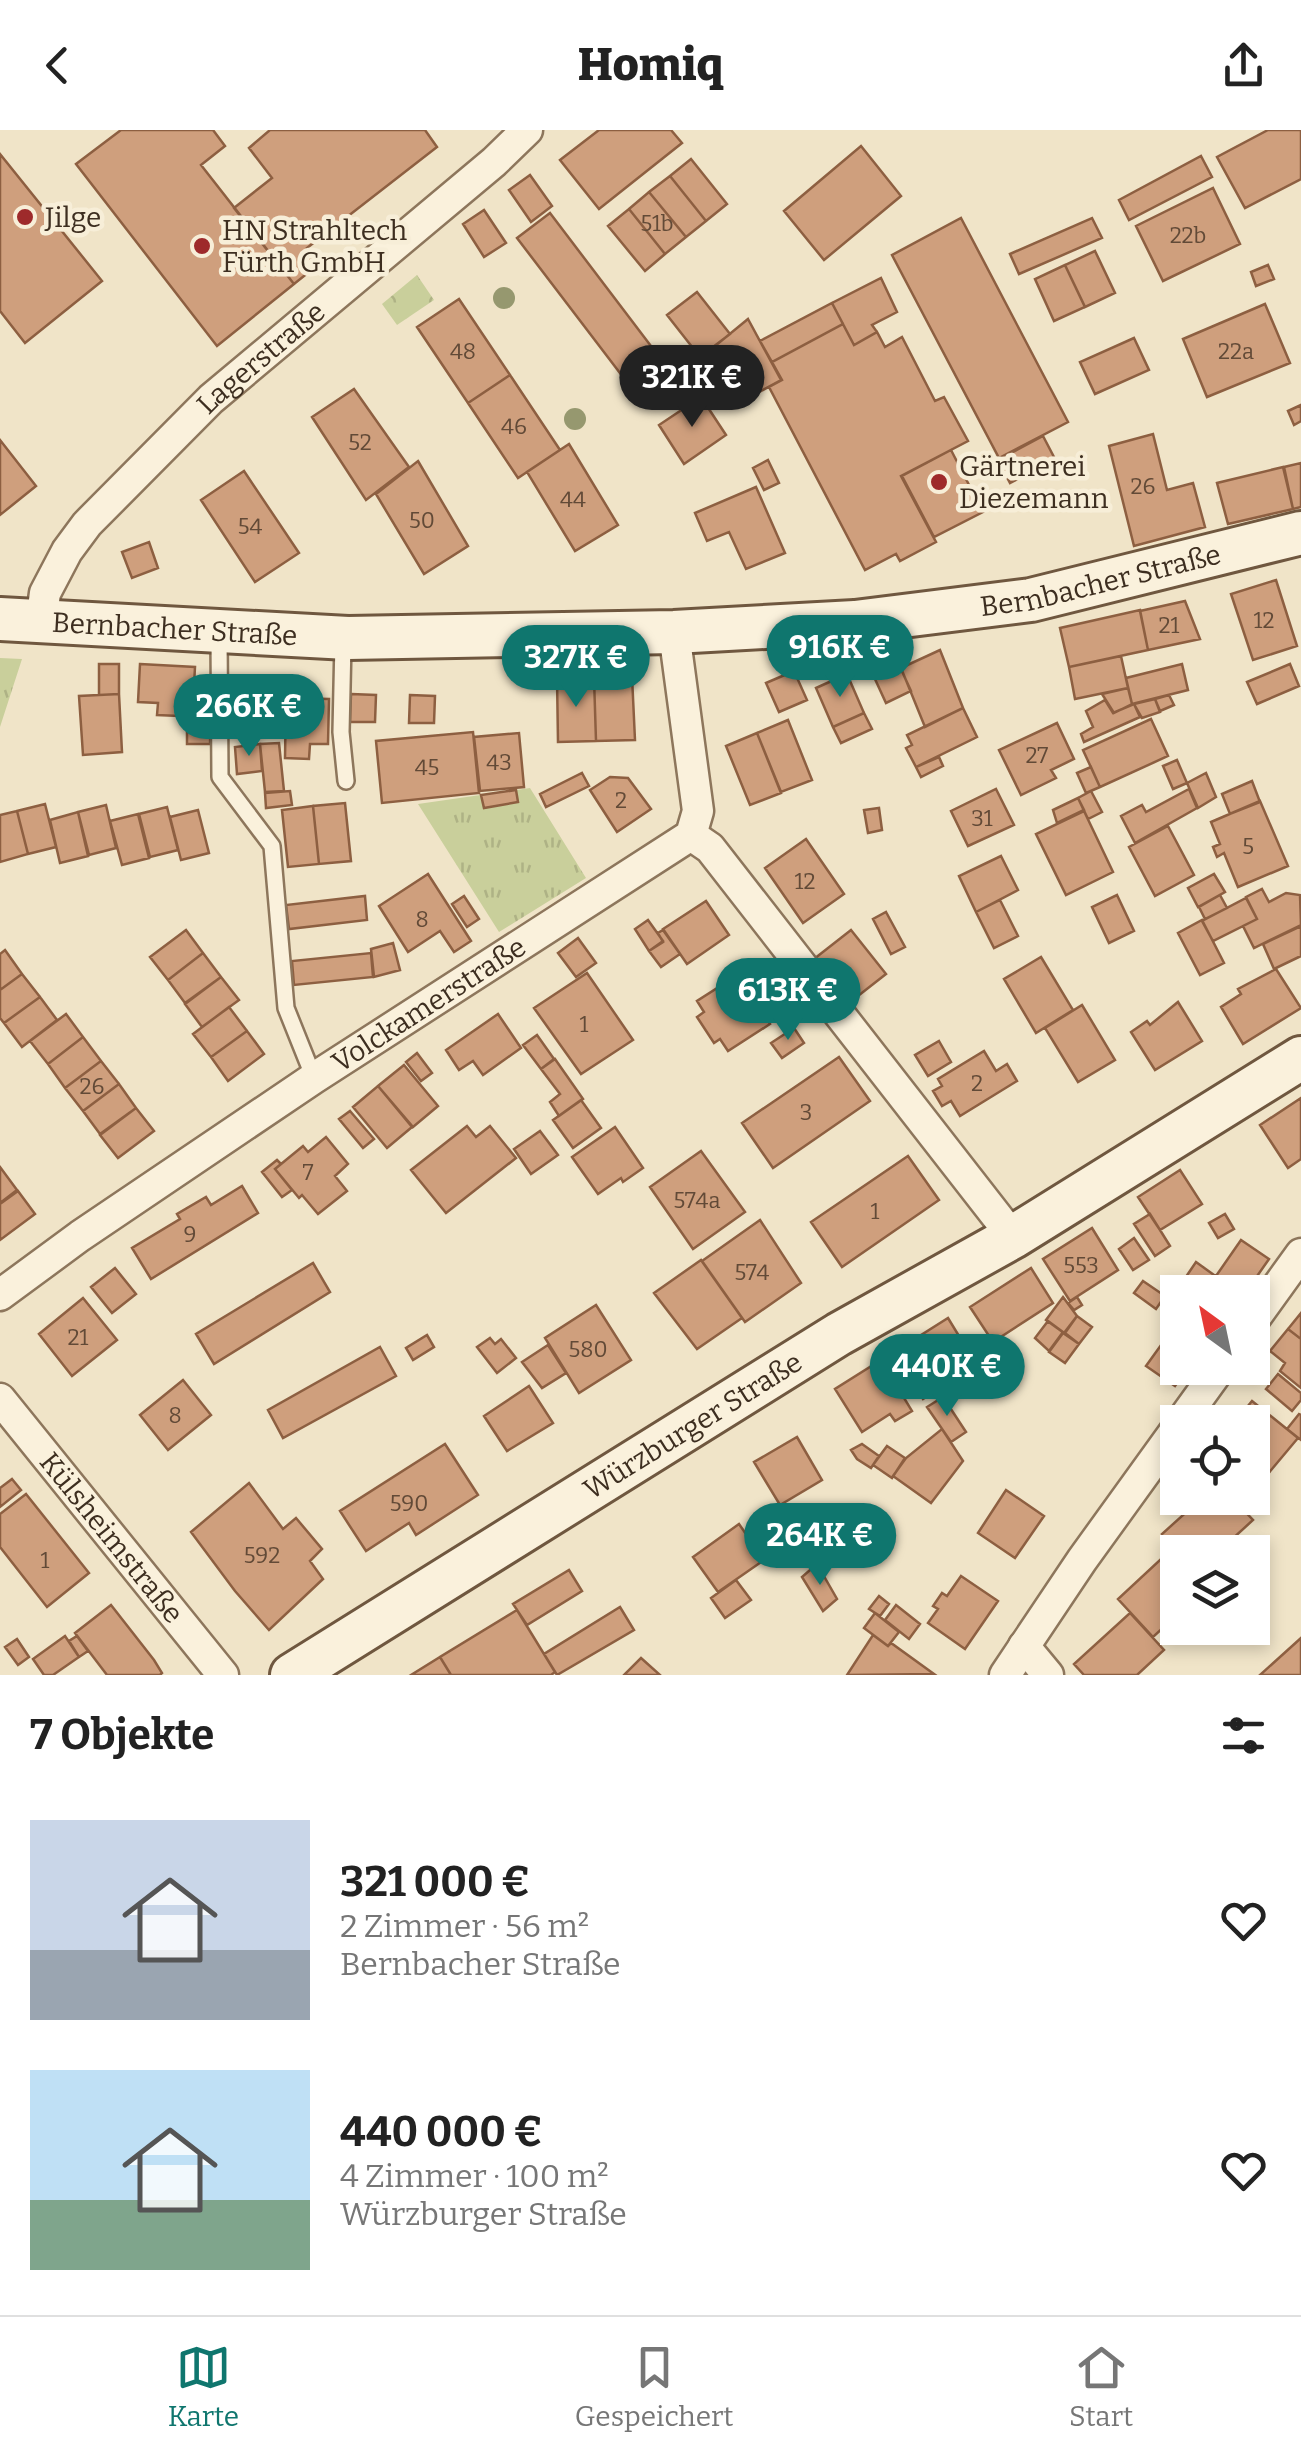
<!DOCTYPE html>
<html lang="de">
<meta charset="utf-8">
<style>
:root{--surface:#fff;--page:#f2f2f2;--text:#222;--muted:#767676;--line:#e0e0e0;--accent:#0f766e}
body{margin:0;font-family:Bitter,serif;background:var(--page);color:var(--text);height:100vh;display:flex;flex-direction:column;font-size:38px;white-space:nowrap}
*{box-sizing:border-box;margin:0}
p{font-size:32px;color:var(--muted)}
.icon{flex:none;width:55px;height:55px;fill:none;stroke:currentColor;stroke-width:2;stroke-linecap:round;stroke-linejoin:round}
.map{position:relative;height:1545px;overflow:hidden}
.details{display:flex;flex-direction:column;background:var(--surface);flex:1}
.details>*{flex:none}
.needle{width:65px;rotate:327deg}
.fabs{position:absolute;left:1160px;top:1145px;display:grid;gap:20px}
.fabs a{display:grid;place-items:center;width:110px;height:110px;border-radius:0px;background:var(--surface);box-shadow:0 5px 15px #0003;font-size:50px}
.price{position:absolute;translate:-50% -85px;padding:0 22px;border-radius:35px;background:var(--accent);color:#fff;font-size:32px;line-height:65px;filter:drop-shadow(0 2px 5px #0008)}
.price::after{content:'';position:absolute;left:50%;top:60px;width:30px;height:22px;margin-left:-15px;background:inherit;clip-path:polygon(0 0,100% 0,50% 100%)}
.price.selected{background:#222;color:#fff}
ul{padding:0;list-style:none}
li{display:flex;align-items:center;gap:30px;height:250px;padding:0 30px}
li span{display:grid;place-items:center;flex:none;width:280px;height:200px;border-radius:0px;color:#555}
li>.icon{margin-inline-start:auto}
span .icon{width:120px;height:120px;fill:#fffc;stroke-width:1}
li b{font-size:42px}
h2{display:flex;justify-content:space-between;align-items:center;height:120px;padding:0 30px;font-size:42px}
header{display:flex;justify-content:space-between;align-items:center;height:130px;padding:0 30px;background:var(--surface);font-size:45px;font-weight:800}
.dock{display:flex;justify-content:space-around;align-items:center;height:140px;border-top:2px solid var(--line);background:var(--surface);font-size:28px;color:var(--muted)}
.dock a{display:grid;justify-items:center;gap:5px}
.dock .selected{color:var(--accent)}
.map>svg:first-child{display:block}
.grass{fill:url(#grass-tufts)}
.forest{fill:url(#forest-crowns)}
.building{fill:#cf9f7d;stroke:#8d5f41;stroke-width:2.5}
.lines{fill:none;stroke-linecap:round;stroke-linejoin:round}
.lane-casing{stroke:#8d765c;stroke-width:20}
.street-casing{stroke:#8d765c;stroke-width:35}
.secondary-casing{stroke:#6f573f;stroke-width:48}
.lane{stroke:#faf1dc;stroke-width:15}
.street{stroke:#faf1dc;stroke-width:30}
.secondary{stroke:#faf1dc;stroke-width:42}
.tree{fill:#96986f}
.poi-dot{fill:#9e2a2b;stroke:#f7eed8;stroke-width:4}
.labels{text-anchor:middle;stroke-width:9;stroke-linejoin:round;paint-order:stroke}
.number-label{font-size:22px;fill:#624a37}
.poi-label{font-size:28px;fill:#3d2e20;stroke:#f7eed8;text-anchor:start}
.street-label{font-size:28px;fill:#3d2e20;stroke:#f7eed8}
</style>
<header><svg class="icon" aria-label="back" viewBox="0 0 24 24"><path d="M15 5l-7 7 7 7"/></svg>Homiq<svg class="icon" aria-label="share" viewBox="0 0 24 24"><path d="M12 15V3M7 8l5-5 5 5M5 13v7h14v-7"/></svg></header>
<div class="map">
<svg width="1301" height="1545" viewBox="0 0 1301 1545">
<defs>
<pattern id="grass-tufts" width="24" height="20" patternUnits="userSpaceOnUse" patternTransform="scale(2.5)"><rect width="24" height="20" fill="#c9cf9b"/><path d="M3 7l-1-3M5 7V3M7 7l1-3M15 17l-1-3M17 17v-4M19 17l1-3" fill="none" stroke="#aeb285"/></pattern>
<pattern id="forest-crowns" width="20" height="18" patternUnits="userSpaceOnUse" patternTransform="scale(2.5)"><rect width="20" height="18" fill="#c9cf9b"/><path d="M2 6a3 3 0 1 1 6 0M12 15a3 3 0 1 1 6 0" fill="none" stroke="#aeb285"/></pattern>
</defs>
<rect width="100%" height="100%" fill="#f0e4c8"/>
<path class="grass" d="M0,528L22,529L0,597Z
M530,658L586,748L499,802L418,674Z"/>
<path class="forest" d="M417,145L434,170L397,195L382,174Z"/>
<path class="building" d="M121,0H213L225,16L201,35L294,154L217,216L76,34Z
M270,0H425L437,17L307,118L319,134L294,154L234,78L272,48L249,18Z
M599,0H671L682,13L599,79L560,30Z
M1268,0H1301V49L1245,78L1217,27Z
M861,16L901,66L824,130L784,81Z
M0,24L102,151L25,213L0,181Z
M1201,26L1212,47L1129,90L1119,70Z
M691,29L727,74L706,91L670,46Z
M530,45L552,76L531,92L509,60Z
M670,46L706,91L686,107L649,62Z
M1213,58L1240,114L1163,151L1136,96Z
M649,62L686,107L665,124L629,79Z
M629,79L665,124L645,141L608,96Z
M484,80L506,113L484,127L463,94Z
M550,83L657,224L666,217L681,237L639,268L517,108Z
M961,88L1068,292L999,328L892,125Z
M1092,88L1102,108L1019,144L1010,124Z
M1095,121L1115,163L1085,177L1065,135Z
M1065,135L1085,177L1054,191L1035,149Z
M1268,135L1274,149L1256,156L1251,142Z
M881,148L897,182L872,195L877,202L854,215L832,173Z
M697,162L730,204L700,227L667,185Z
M459,169L510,245L468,273L417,197Z
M832,173L843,194L772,232L760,211Z
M1265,174L1290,233L1207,267L1183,209Z
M748,189L781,250L743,271L715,216Z
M843,194L854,215L877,202L885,217L902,207L935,271L944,267L968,311L901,346L936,412L900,431L896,424L865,440L769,257L782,250L772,232Z
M1134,208L1149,240L1095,264L1080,232Z
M692,218L705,235L693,244L680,226Z
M510,245L560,320L518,348L468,273Z
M354,259L409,337L366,370L312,287Z
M701,267L726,305L684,334L659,295Z
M1301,275V291L1294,295L1288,281Z
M1153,304L1167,360L1193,353L1205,397L1134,416L1109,316Z
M1043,306L1055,329L1010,353L998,330Z
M0,310L36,356L0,385Z
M569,314L618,395L575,421L527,342Z
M951,320L983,382L934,407L902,346Z
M768,330L779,353L764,360L753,338Z
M418,331L468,416L424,444L376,364Z
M1301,333V377L1293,379L1284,337Z
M1283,337L1293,379L1228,394L1217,353Z
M244,341L299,423L255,452L201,370Z
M756,357L785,423L746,439L729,402L707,411L695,383Z
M149,412L158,438L132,448L122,422Z
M1276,450L1297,516L1253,530L1231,464Z
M1185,471L1200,509L1148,520L1140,481Z
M1140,480L1148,520L1069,537L1060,498Z
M940,520L963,578L925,597L901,538Z
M1121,526L1128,558L1075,569L1069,537Z
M99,534H119V564L99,565Z
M140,534L195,537L193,574H179V586L157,585L158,573L138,572Z
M1182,534L1188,560L1132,574L1126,548Z
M1290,534L1299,556L1257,574L1247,552Z
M900,537L911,561L886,573L875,549Z
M794,541L807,570L779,582L766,553Z
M847,544L864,583L833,597L816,558Z
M632,546L635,610L596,611L594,548Z
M557,548H594L596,611L558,612Z
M235,551H261L260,579H235Z
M1128,558L1132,574L1114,583L1102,564Z
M119,564L122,622L83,625L79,566Z
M351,564L376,565L375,592H350Z
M410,565L435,566L434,593H409Z
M1169,565L1174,575L1160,581L1155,569Z
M286,568L329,569L328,614H310L309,629L285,628Z
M1155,569L1160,582L1142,588L1134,574Z
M1105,570L1113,583L1134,574L1140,587L1084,612L1081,604L1093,597L1086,581Z
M196,572H211L210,614H187V600L196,601Z
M963,578L977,607L916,637L906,618L912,615L907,605Z
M864,583L872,599L841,613L833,597Z
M1151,589L1168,626L1100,657L1083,620Z
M788,590L812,650L781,662L757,603Z
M1057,593L1074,629L1051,640L1056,648L1021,665L999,620Z
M473,602L479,663L382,673L376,611Z
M519,603L524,657L480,661L474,607Z
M757,603L781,663L750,675L726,616Z
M279,613L284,661L265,662L260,614Z
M260,614L262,641L237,644L235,617Z
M939,627L943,636L921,647L916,637Z
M1177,630L1187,653L1173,659L1163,636Z
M1091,637L1100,657L1086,663L1077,643Z
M582,643L589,656L546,677L540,664Z
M1206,643L1216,667L1198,678L1187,653Z
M610,647L628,648L651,679L617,702L590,660Z
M1252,651L1260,672L1230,684L1222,664Z
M996,659L1014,695L968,716L951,681Z
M1189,659L1197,678L1135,713L1121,686L1142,675L1146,682Z
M516,660L518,672L484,678L481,665Z
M290,661L292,675L266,678L265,663Z
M1091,661L1102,682L1088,689L1078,668Z
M1078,668L1084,680L1057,693L1053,680Z
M1260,671L1288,736L1238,757L1224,723L1217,727L1213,717L1220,714L1211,692Z
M345,673L351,731L319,734L313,676Z
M45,674L56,717L28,724L17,681Z
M106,675L116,718L89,725L78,682Z
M313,676L319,734L288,737L282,680Z
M167,677L178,720L150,727L139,684Z
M879,678L882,700L868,703L864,680Z
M198,680L209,723L181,730L170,687Z
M17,681L28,724L0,732V685Z
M1084,681L1113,742L1066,765L1036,704Z
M78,682L88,726L60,733L50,690Z
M138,684L149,728L122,735L110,691Z
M1168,696L1194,745L1155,766L1129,717Z
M806,709L844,764L803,793L765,738Z
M1001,726L1018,760L976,782L959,746Z
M428,744L471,811L454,822L440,801L408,822L379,776Z
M1214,744L1225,762L1198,777L1188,758Z
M1262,759L1269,772L1286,763L1300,765L1301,795L1254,818L1243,796L1257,789L1246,767Z
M1117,765L1134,801L1109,813L1092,777Z
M1220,765L1227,778L1205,789L1199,777Z
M365,766L367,790L289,799L286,775Z
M464,766L479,789L467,797L452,774Z
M1246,768L1257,789L1213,811L1202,791Z
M1000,770L1018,806L994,818L976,782Z
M706,771L729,805L687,834L663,799Z
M886,782L905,817L891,824L873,789Z
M648,790L663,811L649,821L635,799Z
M1202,790L1224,833L1200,845L1178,803Z
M1301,796V826L1274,839L1263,814Z
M186,800L203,823L168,850L150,827Z
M663,800L680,824L661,837L649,821L663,812L658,803Z
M851,800L886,844L849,873L814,829Z
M578,808L596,833L576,847L558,823Z
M393,813L400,840L374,847L371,819Z
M5,820L22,844L0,860V824Z
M203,823L221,847L185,873L168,850Z
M371,823L373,847L294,855L292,831Z
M1041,827L1073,880L1036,903L1004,849Z
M747,839L773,880L764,885L770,894L728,921L720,909L714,913L697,887L704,882L697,871Z
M1276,839L1301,878L1243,914L1221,877L1241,864L1238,859Z
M587,843L633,910L581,944L534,878Z
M22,844L40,867L4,893L0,888V860Z
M221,847L239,870L202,897L185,874Z
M40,867L57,890L22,917L4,893Z
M1178,872L1202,911L1155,940L1131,902L1147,891L1150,895Z
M1082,875L1115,930L1078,952L1045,898Z
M229,877L247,901L211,927L193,904Z
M66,884L83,907L48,934L30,911Z
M498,884L521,918L483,945L473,931L459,940L446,920Z
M794,898L804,913L782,928L771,913Z
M247,901L264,924L228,951L211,927Z
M537,905L554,929L541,939L523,915Z
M83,907L101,931L65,958L48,934Z
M939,911L951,932L928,946L915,925Z
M984,921L996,941L1007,934L1017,951L960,986L951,971L942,976L933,961L942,956L938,949Z
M417,923L432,943L421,951L406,932Z
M839,927L870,971L773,1038L742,993Z
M555,929L583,969L559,986L550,972L560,964L541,939Z
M101,931L119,954L83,981L65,958Z
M404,935L438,976L413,997L378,956Z
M119,954L136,978L100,1004L83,981Z
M378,956L412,997L387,1018L353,977Z
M1301,968V1029L1288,1038L1260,995Z
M581,970L601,998L573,1018L553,990Z
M136,978L154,1001L118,1028L100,1005Z
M350,981L374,1009L363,1018L339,989Z
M467,996L476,1007L490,996L516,1028L446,1083L411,1040Z
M615,997L643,1038L623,1052L621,1048L598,1064L572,1027Z
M540,1001L558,1025L531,1044L514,1019Z
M326,1007L348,1034L335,1046L347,1061L318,1084L302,1065L299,1068L275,1039L303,1016L308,1022Z
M701,1021L745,1082L693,1119L650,1057Z
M908,1026L939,1070L842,1137L811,1092Z
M277,1030L281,1034L275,1039L292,1060L282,1067L262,1042Z
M0,1037L17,1060L0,1073Z
M1180,1040L1202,1074L1160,1100L1138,1067Z
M242,1056L258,1083L151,1149L132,1118L180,1089L177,1084L206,1067L211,1075Z
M18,1061L35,1084L0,1110V1074Z
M1150,1084L1170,1116L1155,1126L1134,1094Z
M1225,1084L1234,1099L1218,1108L1209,1093Z
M760,1090L801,1153L745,1192L702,1131Z
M1092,1098L1118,1140L1070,1171L1043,1129Z
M1134,1108L1149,1130L1133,1140L1119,1119Z
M1241,1110L1269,1129L1246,1162H1239L1216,1146Z
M701,1130L742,1188L697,1219L654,1163Z
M1196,1132L1232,1158L1228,1162L1175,1163Z
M313,1133L330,1162L214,1234L196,1204Z
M115,1138L136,1164L112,1183L91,1157Z
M1031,1138L1053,1173L993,1212L970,1177Z
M1143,1151L1165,1166L1156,1179L1134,1163Z
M1063,1167L1077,1186L1064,1203L1046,1190Z
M1077,1167L1082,1175L1074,1180L1068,1173Z
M83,1168L117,1210L72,1246L39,1204Z
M596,1175L631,1230L579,1263L545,1208Z
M1301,1183V1209L1288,1199Z
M1077,1186L1092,1197L1079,1214L1065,1203Z
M948,1188L970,1224L947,1239L951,1246L940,1253L921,1222L914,1225L907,1214Z
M1048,1191L1063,1202L1049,1221L1035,1208Z
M1174,1197L1178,1199V1238H1188L1175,1256L1146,1236Z
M1288,1199L1301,1209V1258L1280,1241L1285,1233L1270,1221Z
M1063,1203L1079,1214L1065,1233L1049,1222Z
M427,1205L434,1217L413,1230L406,1218Z
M490,1208L495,1214L501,1209L516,1228L497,1243L477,1217Z
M548,1215L566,1243L542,1258L522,1232Z
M908,1216L935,1261L923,1269L895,1225Z
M380,1217L396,1246L283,1308L268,1280Z
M881,1230L912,1281L895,1291L890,1284L862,1302L835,1259Z
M1278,1244L1301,1263V1270L1292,1281L1266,1259Z
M183,1250L211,1285L168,1320L140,1285Z
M529,1256L553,1293L507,1321L484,1286Z
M943,1267L966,1302L951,1312L927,1277Z
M1252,1271L1298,1308L1267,1345L1252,1333V1292H1235Z
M1299,1284L1301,1285V1310L1287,1299Z
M942,1299L963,1331L931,1373L893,1346L906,1328Z
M797,1307L822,1350L780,1375L754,1332Z
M445,1314L478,1365L416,1405L409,1393L366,1421L340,1381Z
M862,1314L879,1326L871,1338L857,1329L851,1320Z
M887,1316L905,1328L892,1348L873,1335Z
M12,1349L21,1360L0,1377V1358Z
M249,1353L283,1399L296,1388L322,1419L310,1431L323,1449L269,1500L235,1461L191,1402Z
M1006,1360L1044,1386L1015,1428L978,1403Z
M26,1364L89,1443L47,1477L0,1417V1384Z
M1202,1368H1232L1253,1390L1218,1422H1179L1162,1404Z
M776,1380L793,1393L785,1404L767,1390Z
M739,1394L764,1430L718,1462L693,1427Z
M1174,1417L1179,1422L1178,1484L1153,1507L1118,1469Z
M817,1434L837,1469L823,1481L802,1447Z
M569,1440L582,1461L527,1495L513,1474Z
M961,1446L998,1471L965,1519L928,1493L938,1479L933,1476L942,1463L947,1466Z
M736,1450L751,1470L725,1488L711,1468Z
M879,1466L889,1474L880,1486L869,1479Z
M111,1475L154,1530L162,1543L160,1545H107L75,1503Z
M896,1475L920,1494L909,1509L885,1490Z
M620,1477L634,1500L557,1545L544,1524Z
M517,1480L555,1542L551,1545H451L440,1527Z
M875,1483L899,1502L888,1516L864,1498Z
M1130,1483L1164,1520L1137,1545H1084L1074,1534Z
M873,1505L888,1516L891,1513L934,1544L847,1545Z
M65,1506L79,1527L53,1545H44L33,1529Z
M77,1506L88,1521L79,1527L69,1511Z
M1301,1508V1545H1260Z
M17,1509L29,1527L18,1535L5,1517Z
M440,1527L451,1545H411Z
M641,1528L660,1545H624Z"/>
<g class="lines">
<defs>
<path id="lane" d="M219,506L220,647L272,716L286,878L314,948
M343,512L341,602L346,651"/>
<g id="street">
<path id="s1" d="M41,493L45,463L67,421L87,394L211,269L494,32L527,0"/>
<path d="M691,705L710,718L1013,1107"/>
<path id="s2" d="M0,1165L80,1106L314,948L691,705L698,681L674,502"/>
<path d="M1252,1192L1301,1124"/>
<path id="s3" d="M0,1269L223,1545"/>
<path d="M1181,1292L1220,1238"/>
<path d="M1024,1516L1048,1545"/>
<path d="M1005,1545L1082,1430L1178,1297"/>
</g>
<g id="secondary">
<path id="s4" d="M0,489L348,508L674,502L855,492L1031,470L1301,403"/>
<path id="s5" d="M292,1545L839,1204L1013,1107L1301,928"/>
</g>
</defs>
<use href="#lane" class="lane-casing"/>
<use href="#street" class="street-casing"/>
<use href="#secondary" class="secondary-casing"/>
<use href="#lane" class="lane"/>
<use href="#street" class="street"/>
<use href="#secondary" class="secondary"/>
</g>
<g class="tree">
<circle cx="504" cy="168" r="11"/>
<circle cx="575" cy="289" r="11"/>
</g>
<g class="poi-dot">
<circle cx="25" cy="87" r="10"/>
<circle cx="202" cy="116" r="10"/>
<circle cx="939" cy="352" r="10"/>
</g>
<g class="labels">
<g class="number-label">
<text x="657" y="101">51b</text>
<text x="1188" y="113">22b</text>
<text x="463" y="229">48</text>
<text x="1236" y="229">22a</text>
<text x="514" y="304">46</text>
<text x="360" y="320">52</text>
<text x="1143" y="364">26</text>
<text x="573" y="377">44</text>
<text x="422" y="398">50</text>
<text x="250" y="404">54</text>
<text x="1264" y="498">12</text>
<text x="1169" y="503">21</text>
<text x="1037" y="633">27</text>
<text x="499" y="640">43</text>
<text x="427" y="645">45</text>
<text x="621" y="678">2</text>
<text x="982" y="696">31</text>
<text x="1248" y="724">5</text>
<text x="805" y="759">12</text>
<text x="422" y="797">8</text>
<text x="584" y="902">1</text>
<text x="977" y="961">2</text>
<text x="92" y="964">26</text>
<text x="806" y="990">3</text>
<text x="308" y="1050">7</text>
<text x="697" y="1078">574a</text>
<text x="875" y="1089">1</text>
<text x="190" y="1112">9</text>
<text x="1081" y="1143">553</text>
<text x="752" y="1150">574</text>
<text x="78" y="1215">21</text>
<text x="588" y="1227">580</text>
<text x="175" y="1293">8</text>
<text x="409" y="1381">590</text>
<text x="262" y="1433">592</text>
<text x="45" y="1438">1</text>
</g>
<g class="poi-label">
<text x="45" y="97">Jilge</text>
<text x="222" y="110">HN Strahltech<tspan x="222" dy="32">Fürth GmbH</tspan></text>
<text x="959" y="346">Gärtnerei<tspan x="959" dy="32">Diezemann</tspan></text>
</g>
<g class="street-label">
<text dy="10" stroke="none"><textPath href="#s1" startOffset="352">Lagerstraße</textPath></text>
<text dy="10" stroke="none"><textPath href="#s4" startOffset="1105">Bernbacher Straße</textPath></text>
<text dy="10" stroke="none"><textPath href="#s4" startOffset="175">Bernbacher Straße</textPath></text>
<text dy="10" stroke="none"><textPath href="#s2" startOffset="518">Volckamerstraße</textPath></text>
<text dy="10" stroke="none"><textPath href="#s5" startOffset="472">Würzburger Straße</textPath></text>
<text dy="10" stroke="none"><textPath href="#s3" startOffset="178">Külsheimstraße</textPath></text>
</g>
</g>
</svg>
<div class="fabs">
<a><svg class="needle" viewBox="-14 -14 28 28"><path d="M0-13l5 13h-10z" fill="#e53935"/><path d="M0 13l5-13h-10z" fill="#767676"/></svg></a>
<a><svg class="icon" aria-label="locate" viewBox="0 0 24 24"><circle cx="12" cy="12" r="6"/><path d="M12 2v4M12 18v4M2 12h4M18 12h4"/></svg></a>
<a><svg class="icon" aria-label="layers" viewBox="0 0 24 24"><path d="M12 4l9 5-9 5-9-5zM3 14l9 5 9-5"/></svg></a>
</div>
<b class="price selected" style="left:692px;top:300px">321K €</b>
<b class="price" style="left:840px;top:570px">916K €</b>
<b class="price" style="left:576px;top:580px">327K €</b>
<b class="price" style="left:249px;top:629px">266K €</b>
<b class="price" style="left:788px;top:913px">613K €</b>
<b class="price" style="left:947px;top:1289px">440K €</b>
<b class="price" style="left:820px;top:1458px">264K €</b>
</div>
<section class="details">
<h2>7 Objekte<svg class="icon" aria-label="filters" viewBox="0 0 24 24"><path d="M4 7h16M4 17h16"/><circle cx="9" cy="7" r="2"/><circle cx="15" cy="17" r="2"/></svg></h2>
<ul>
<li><span style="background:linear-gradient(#c9d6e8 65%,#9aa5b1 0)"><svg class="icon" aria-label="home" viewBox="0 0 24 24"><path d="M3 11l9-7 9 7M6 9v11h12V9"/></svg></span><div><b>321 000 €</b><p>2 Zimmer · 56 m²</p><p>Bernbacher Straße</p></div><svg class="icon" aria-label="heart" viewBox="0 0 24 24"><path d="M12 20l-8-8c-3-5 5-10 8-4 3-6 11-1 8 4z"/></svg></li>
<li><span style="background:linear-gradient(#bfe0f5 65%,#7fa58c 0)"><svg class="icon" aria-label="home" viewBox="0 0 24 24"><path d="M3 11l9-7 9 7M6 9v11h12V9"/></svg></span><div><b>440 000 €</b><p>4 Zimmer · 100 m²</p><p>Würzburger Straße</p></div><svg class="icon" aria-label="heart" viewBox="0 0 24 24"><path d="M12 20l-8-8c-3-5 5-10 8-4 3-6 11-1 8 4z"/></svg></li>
</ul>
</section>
<nav class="dock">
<a class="selected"><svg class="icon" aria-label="map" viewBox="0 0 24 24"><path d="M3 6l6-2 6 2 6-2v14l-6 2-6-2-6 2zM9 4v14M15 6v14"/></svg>Karte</a>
<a><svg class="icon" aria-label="saved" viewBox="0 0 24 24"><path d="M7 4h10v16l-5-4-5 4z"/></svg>Gespeichert</a>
<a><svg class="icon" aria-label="home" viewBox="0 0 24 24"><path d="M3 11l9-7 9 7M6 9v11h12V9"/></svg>Start</a>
</nav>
